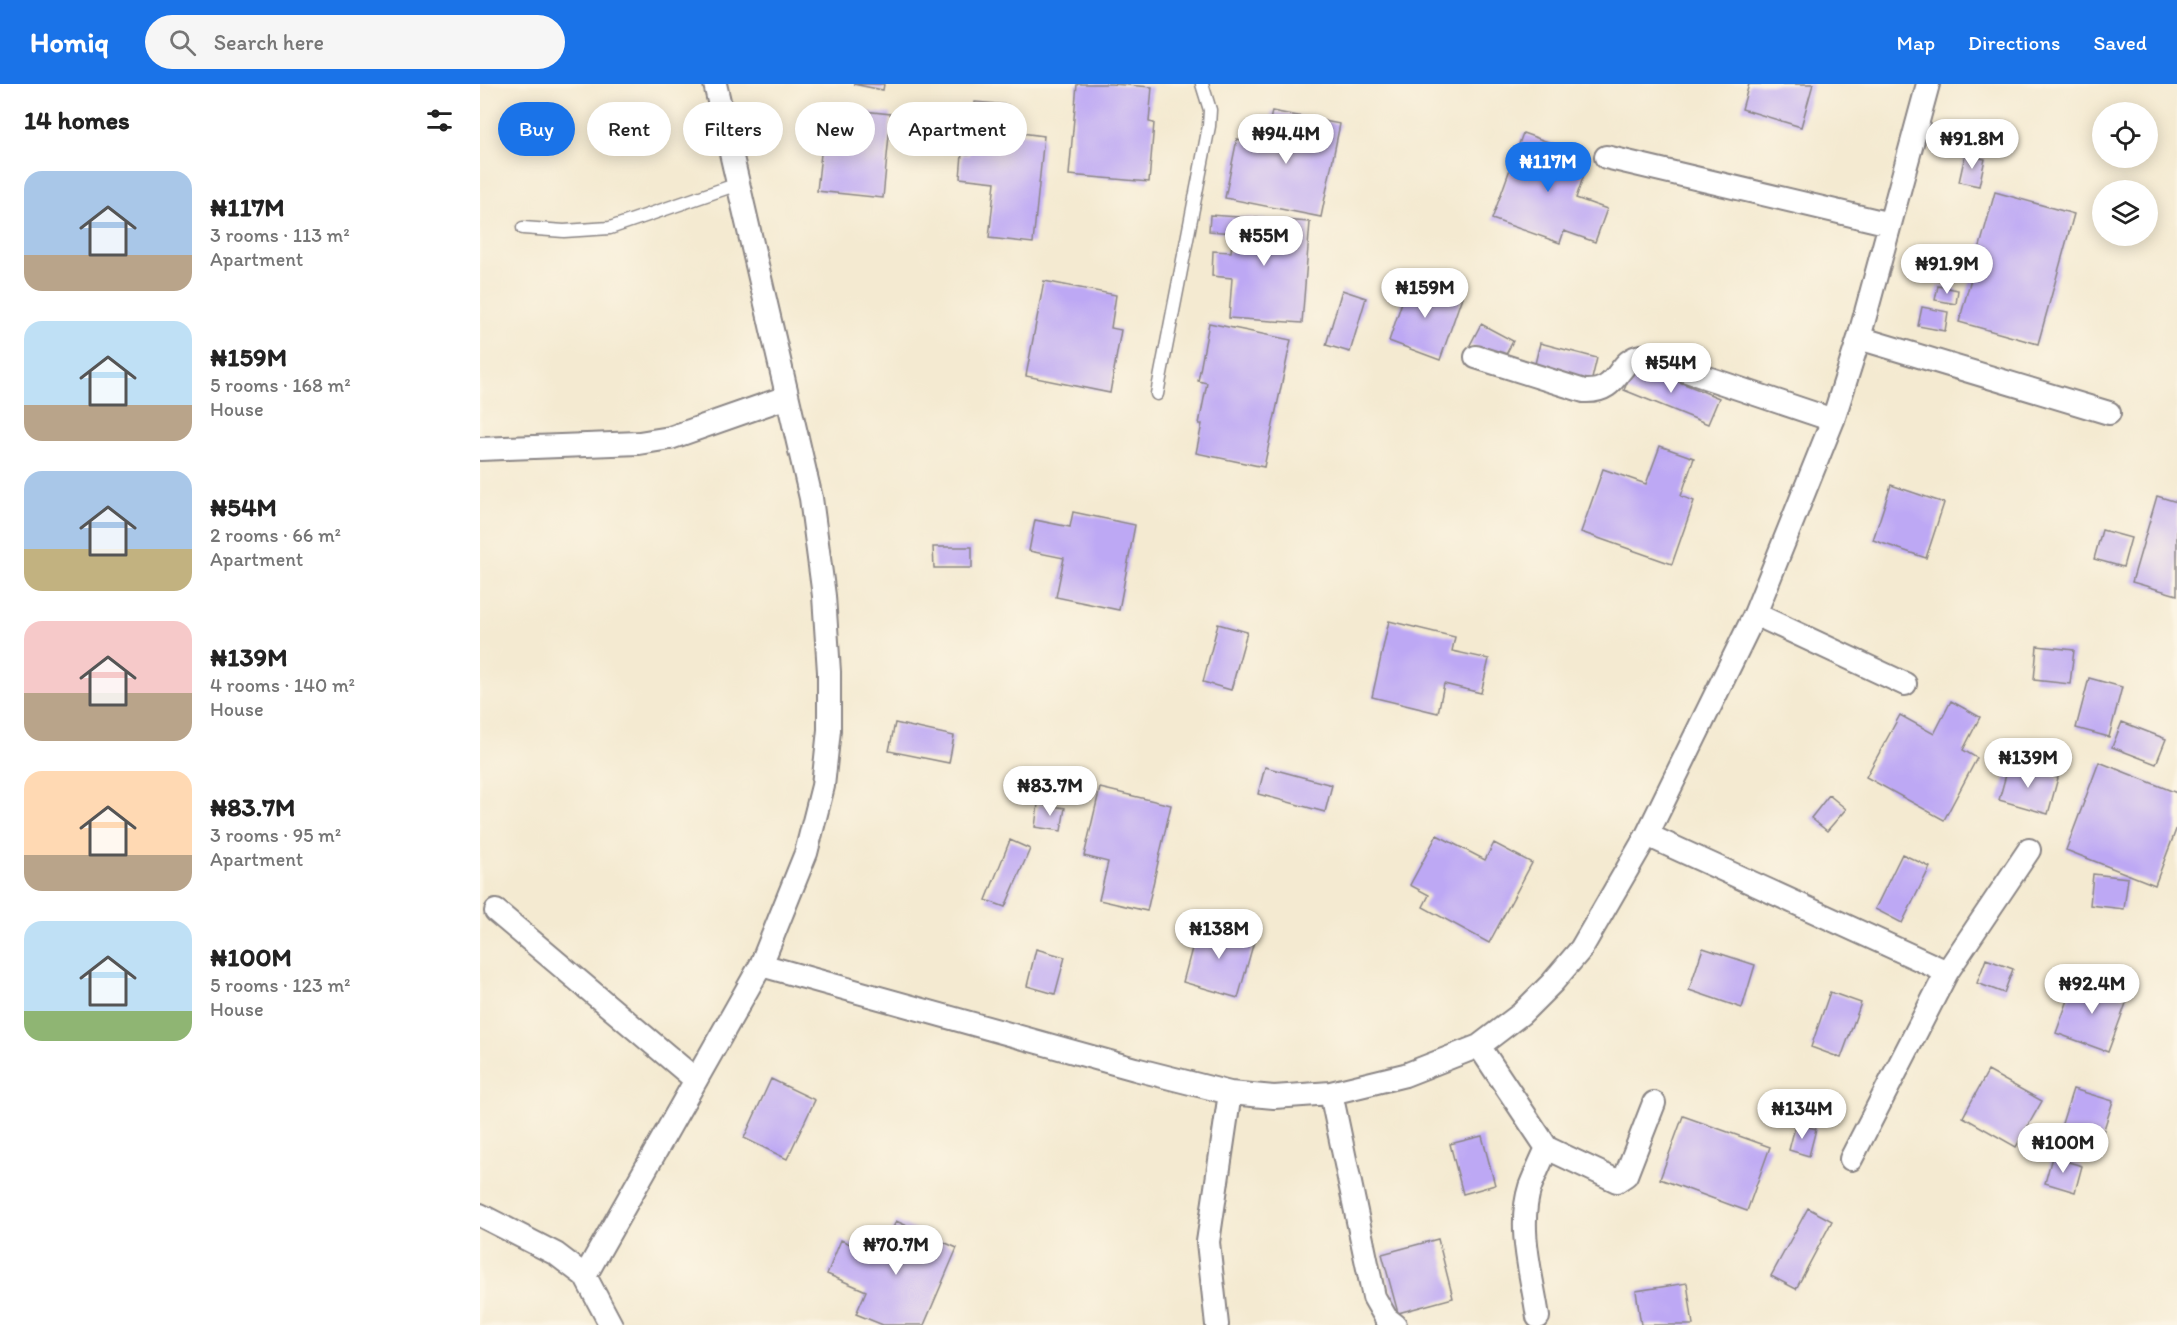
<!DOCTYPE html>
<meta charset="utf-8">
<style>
:root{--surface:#fff;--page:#f6f6f6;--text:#222;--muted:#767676;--accent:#1a73e8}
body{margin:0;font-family:Itim,sans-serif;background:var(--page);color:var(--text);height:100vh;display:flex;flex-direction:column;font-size:22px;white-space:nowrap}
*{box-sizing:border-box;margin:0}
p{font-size:20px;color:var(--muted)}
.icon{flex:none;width:33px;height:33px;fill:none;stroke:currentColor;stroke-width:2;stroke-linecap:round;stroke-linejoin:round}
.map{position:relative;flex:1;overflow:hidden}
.sheet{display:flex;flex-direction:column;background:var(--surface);width:480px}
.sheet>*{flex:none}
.top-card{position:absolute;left:18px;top:18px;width:570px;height:54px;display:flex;gap:12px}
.fabs{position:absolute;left:1612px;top:18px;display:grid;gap:12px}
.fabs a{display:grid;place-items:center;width:66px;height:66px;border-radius:50%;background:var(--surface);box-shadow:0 3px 15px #0003;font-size:30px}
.price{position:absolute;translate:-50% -51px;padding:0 14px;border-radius:21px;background:#fff;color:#222;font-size:20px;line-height:39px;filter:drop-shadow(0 2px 3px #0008)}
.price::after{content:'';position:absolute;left:50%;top:36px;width:18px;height:14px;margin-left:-9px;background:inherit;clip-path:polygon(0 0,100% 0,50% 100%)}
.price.active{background:var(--accent);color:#fff}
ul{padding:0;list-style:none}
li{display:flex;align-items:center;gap:18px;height:150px;padding:0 24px}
li span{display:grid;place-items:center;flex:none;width:168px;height:120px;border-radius:18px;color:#555}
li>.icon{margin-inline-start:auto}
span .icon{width:72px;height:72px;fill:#fffc;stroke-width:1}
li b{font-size:26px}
h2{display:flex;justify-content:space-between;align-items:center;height:72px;padding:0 24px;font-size:26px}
.tag{padding:0 21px;border-radius:27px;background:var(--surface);box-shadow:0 3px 15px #0003;font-size:21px;line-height:54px}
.tag.active{background:var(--accent);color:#fff}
header{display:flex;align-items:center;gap:36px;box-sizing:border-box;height:84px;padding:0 30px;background:var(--accent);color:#fff}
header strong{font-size:28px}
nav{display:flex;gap:33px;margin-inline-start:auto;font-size:21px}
.search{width:420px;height:54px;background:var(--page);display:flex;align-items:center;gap:15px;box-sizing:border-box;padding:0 21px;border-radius:33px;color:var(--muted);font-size:22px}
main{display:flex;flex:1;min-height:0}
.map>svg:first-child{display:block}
.building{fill:#bda8f4}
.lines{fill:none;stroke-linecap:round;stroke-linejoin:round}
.service-casing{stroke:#8b8686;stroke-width:15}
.minor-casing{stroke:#8b8686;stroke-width:26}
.service{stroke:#fff;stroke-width:12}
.minor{stroke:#fff;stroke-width:22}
</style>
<header>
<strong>Homiq</strong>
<div class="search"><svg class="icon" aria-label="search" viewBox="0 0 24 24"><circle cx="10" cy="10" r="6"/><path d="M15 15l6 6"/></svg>Search here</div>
<nav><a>Map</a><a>Directions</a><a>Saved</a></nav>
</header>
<main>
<section class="sheet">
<h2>14 homes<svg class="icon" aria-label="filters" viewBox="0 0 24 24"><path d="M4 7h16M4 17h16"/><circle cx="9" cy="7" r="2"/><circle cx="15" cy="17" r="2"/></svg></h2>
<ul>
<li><span style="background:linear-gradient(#a9c7e8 70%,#b9a48a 0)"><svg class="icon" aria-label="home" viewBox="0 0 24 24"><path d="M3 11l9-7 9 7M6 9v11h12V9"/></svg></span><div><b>₦117M</b><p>3 rooms · 113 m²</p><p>Apartment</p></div></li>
<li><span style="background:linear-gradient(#bfe0f5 70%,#b9a48a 0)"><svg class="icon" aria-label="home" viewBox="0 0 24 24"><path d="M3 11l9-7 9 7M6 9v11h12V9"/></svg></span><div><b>₦159M</b><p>5 rooms · 168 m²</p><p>House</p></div></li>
<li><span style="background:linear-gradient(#a9c7e8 65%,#c2b280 0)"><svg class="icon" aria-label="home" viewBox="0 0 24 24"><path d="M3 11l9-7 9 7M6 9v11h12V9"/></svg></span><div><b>₦54M</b><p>2 rooms · 66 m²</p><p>Apartment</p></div></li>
<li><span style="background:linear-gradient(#f6c9c9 60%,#b9a48a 0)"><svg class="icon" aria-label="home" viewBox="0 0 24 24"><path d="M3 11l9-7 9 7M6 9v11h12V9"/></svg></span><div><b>₦139M</b><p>4 rooms · 140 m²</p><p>House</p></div></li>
<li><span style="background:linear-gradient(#ffd9b3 70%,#b9a48a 0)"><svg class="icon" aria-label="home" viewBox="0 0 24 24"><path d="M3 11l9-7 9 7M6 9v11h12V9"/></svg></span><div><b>₦83.7M</b><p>3 rooms · 95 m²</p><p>Apartment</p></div></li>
<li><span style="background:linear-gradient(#bfe0f5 75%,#8fb573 0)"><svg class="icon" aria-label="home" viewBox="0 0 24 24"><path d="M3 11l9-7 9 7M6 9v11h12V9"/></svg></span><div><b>₦100M</b><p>5 rooms · 123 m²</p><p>House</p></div></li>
</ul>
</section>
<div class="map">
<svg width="1697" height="1241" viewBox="0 0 1697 1241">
<rect width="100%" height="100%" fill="#fcf5e5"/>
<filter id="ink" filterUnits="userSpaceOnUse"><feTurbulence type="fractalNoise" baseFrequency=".0167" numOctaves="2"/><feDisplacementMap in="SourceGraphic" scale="12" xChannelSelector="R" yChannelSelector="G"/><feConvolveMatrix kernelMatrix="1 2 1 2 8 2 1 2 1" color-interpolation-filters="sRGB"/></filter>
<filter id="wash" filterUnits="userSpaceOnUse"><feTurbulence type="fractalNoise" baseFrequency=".008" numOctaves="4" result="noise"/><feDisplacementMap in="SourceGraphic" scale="24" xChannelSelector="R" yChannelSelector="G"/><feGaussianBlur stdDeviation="1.35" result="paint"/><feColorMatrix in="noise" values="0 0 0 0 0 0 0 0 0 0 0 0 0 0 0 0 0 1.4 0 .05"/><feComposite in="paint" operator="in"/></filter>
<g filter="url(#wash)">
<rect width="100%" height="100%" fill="#f4ead1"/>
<g id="blocks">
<path class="building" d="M373,0H404L403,6Z
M597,0H631L672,3L669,38L674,39L669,98L589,91Z
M1269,0H1333L1321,43L1262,25Z
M495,18L528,21L525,47L564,52L553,159L509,154L515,98L480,94L482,70L489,71Z
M346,23L411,30L403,114L337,107Z
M792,27L860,40L841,133L745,114L757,55L785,61Z
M1043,49L1110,73L1096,114L1127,125L1115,158L1084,147L1080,159L1012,135Z
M1485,71L1505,75L1499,102L1479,98Z
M1515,108L1594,130L1558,260L1479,238Z
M730,131L830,138L822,239L749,234L752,194L732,192L733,167L751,168L753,149L729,147Z
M930,194L982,213L960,276L909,257Z
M564,197L636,211L631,244L641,246L630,309L546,292Z
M1458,202L1478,206L1476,220L1455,216Z
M862,206L886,214L870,268L846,261Z
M1442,223L1468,228L1465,247L1438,242Z
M729,239L811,256L784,383L716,369L722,340H719L727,299L718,297Z
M1001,240L1033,257L1022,278L990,261Z
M1060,259L1117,274L1111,299L1054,284Z
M1155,280L1239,314L1228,340L1144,306Z
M1180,362L1214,374L1201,412L1214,417L1192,480L1101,448L1123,385L1166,400Z
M1411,401L1464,419L1446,474L1393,456Z
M1677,412L1697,418V511L1652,498Z
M593,428L655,441L639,526L576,513L584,474L549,467L555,436L590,443Z
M1622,446L1651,454L1643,483L1614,475Z
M453,463H492V484H454Z
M909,537L975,553L972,567L1009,575L1001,609L964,600L958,629L892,613Z
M738,540L767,548L751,606L723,598Z
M1557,562L1594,566L1590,600L1554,596Z
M1609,594L1642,603L1629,653L1596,644Z
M1471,617L1500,633L1483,666L1497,674L1464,736L1386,693L1420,631L1454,650Z
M1642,638L1686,655L1676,680L1632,663Z
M415,639L474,652L469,679L409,667Z
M1619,678L1697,709V743L1675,801L1586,766Z
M1529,680L1578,694L1568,730L1519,716Z
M785,683L852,701L845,728L778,710Z
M620,704L691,721L667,827L619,816L628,778L604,772Z
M1349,711L1366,725L1347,747L1331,734Z
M558,720L585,724L581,747L555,743Z
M957,751L1005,776L1014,759L1052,779L1009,859L943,823L949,811L930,801Z
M530,756L550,765L525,823L506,816Z
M1422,770L1450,783L1422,839L1395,825Z
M1613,790L1648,794L1644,825L1610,821Z
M719,838L775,854L758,914L703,898Z
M1223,864L1275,881L1262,924L1209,906Z
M556,865L585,873L575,910L547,902Z
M1506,875L1533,885L1524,909L1497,899Z
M1596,894L1648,914L1628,968L1576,949Z
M1350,908L1381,919L1361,974L1331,963Z
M1508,987L1562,1017L1536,1063L1483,1033Z
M291,995L335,1016L307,1075L264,1054Z
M1593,1005L1633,1017L1618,1064L1578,1052Z
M1203,1032L1290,1063L1267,1127L1180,1095Z
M1316,1039L1336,1045L1329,1072L1309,1066Z
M1002,1052L1015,1101L983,1110L970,1060Z
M1572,1073L1602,1082L1595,1108L1565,1099Z
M1328,1124L1352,1137L1316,1205L1291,1192Z
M416,1137L477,1164L444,1241H403L376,1230L386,1207L347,1190L361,1156L401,1173Z
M958,1155L973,1214L918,1229L902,1170Z
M1207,1199L1213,1241H1161L1156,1207Z"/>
</g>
</g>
<g filter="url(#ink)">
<use href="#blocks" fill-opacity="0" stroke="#8b8686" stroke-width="1.5"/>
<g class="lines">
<defs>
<path id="service" d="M43,144L84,147L130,144L258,100
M677,310L729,42L730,26L722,0"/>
<path id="minor" d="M1126,73L1410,140
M1379,254L1629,329
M996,273L1104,307C1141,309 1136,275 1162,272L1353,336
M0,365L159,359L190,354L307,313
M1275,530L1425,600
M1167,751L1467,888
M16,827L216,996
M281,881L655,985L750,1009L794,1013L851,1009L925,991L999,962L1041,930L1072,899L1101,865L1167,751L1275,530L1353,336L1379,254L1448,0
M999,962L1067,1064C1061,1077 1055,1090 1050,1103C1037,1144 1052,1192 1058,1233
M851,1009L894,1213L906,1234L915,1241
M1067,1064L1137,1097L1146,1091L1174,1019
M1371,1075L1467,888L1549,766
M0,1131L76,1170L105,1192L131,1241
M105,1192L281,881L326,769L343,702L349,646V588L344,512L331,414L235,0
M737,1241L728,1158L750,1009"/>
</defs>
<use href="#service" class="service-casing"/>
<use href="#minor" class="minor-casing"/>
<use href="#service" class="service"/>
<use href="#minor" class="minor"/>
</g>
</g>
</svg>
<div class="fabs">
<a><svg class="icon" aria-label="locate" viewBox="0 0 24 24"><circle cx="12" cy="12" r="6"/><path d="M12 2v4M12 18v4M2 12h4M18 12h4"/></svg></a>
<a><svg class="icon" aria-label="layers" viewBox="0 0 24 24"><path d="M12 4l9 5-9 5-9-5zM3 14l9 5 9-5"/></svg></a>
</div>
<b class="price" style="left:806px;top:81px">₦94.4M</b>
<b class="price" style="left:1492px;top:86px">₦91.8M</b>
<b class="price active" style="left:1068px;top:109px">₦117M</b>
<b class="price" style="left:784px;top:183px">₦55M</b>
<b class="price" style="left:1467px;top:211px">₦91.9M</b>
<b class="price" style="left:945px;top:235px">₦159M</b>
<b class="price" style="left:1191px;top:310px">₦54M</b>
<b class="price" style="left:1548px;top:705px">₦139M</b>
<b class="price" style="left:570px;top:733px">₦83.7M</b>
<b class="price" style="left:739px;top:876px">₦138M</b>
<b class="price" style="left:1612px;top:931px">₦92.4M</b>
<b class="price" style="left:1322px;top:1056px">₦134M</b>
<b class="price" style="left:1583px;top:1090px">₦100M</b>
<b class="price" style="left:416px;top:1192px">₦70.7M</b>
<div class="top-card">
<a class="tag active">Buy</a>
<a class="tag">Rent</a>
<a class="tag">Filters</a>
<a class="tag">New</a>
<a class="tag">Apartment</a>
</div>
</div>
</main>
